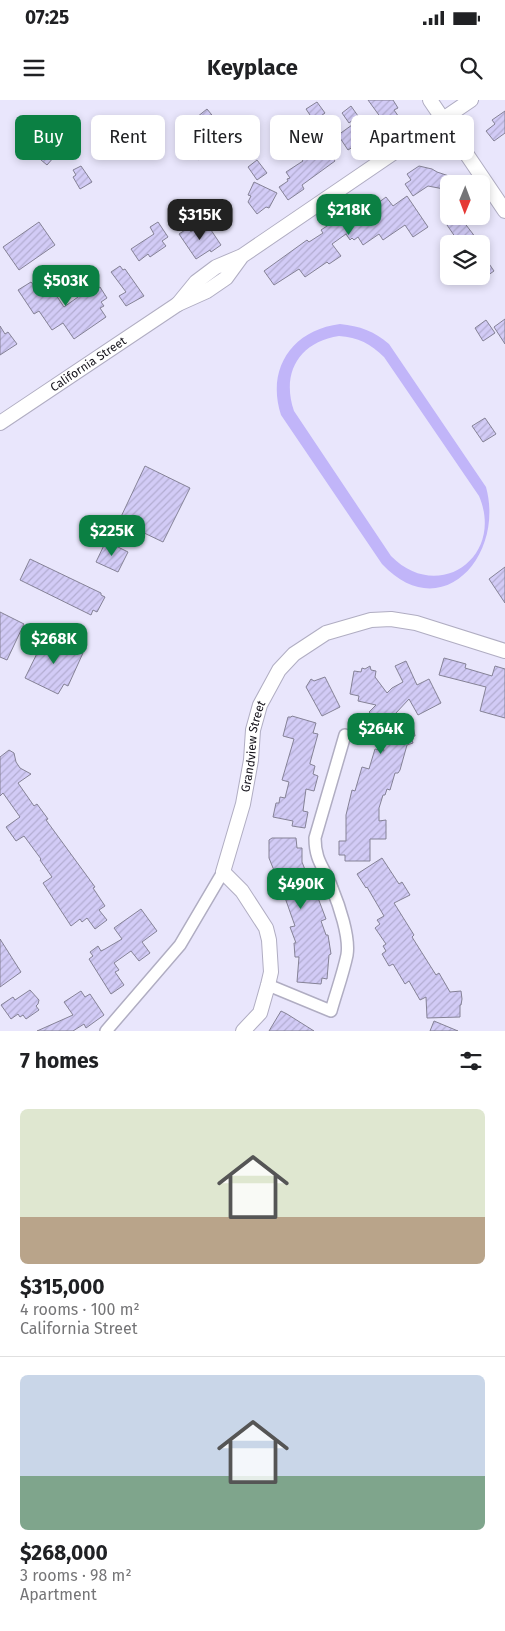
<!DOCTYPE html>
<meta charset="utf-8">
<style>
:root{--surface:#fff;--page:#f6f6f6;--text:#202124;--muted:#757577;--line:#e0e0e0;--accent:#0b8043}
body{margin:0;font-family:"Fira Sans",sans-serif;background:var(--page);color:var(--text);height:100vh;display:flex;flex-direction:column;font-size:19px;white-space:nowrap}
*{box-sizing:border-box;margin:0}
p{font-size:16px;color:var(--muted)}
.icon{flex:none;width:28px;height:28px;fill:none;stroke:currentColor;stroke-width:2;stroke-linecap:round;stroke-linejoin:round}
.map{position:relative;height:931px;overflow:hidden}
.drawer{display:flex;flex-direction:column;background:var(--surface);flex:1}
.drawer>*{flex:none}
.guide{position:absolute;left:15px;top:15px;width:475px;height:45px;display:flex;gap:10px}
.needle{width:32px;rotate:181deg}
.buttons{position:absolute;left:440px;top:75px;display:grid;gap:10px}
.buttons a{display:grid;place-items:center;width:50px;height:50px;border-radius:8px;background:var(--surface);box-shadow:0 2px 8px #0003;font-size:25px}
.price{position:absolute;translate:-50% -42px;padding:0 11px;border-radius:10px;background:var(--accent);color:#fff;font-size:16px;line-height:32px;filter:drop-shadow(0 1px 2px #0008)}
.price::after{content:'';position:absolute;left:50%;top:30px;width:15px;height:11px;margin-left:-8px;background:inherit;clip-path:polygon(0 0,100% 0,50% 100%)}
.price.on{background:#222;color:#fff}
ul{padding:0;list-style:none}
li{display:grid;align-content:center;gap:10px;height:265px;padding:0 20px}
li+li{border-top:1px solid var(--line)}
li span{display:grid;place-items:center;height:155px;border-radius:8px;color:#555}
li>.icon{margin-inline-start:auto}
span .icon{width:90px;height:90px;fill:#fffc;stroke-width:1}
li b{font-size:21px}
h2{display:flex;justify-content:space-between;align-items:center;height:60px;padding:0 20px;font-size:21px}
.tag{padding:0 18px;border-radius:8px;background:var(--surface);box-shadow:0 2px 8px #0003;font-size:18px;line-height:45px}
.tag.on{background:var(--accent);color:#fff}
.status{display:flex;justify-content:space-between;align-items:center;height:35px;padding:0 25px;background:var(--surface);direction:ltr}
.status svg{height:14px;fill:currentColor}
header{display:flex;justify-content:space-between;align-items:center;height:65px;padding:0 20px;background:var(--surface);font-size:22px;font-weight:700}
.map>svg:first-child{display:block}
.green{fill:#c1b5f9;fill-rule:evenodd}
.building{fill:url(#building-hatch);stroke:#858296}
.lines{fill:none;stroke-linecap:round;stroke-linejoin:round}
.minor-casing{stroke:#b0adc2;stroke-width:14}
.major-casing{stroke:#b0adc2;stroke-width:16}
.minor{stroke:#fff;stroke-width:11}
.major{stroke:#fff;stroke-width:14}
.labels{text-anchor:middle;stroke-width:5;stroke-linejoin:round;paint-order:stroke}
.street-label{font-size:12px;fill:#15131b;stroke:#f7f5fe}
</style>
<div class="status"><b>07:25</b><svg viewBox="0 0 49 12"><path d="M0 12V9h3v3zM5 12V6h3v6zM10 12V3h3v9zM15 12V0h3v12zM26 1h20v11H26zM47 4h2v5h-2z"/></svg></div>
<header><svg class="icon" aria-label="menu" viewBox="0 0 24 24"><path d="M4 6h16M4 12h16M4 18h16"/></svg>Keyplace<svg class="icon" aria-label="search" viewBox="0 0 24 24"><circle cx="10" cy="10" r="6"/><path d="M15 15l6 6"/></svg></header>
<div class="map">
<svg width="505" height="931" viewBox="0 0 505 931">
<defs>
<pattern id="building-hatch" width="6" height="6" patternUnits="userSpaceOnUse" patternTransform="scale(1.25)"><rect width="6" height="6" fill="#d2cbf6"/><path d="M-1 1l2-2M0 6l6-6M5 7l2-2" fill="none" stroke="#b3add2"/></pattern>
</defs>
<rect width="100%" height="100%" fill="#e9e6fc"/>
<path class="green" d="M340,224C360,226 374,231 389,244L486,387C505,456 441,527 382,464L281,315C266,269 292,230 340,224ZM339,236C358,237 371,244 384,257L479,396C505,457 438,504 391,456L294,311C281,273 299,242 339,236Z"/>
<path class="building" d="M368,0H393L398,8L394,10L401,20L389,29Z
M317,2L325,13L314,21L306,9Z
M351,6L358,16L349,23L342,13Z
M207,9L216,20L207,28L219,43L198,60L177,33Z
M505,11V33L494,41L486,31L495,24L492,20Z
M352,25L363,41L348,50L338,35Z
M320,34L326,44L325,45L335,61L302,85L304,89L288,100L279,87L288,81L287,79L290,78L286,72L303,61L300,57L305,55L300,48Z
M28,38H41L54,49L50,53L54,57L47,65L22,44Z
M257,60L267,73L257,80L248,67Z
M81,66L92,82L80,89L73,77L76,75L73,70Z
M419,66L432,69L437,72L449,76V90L428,86L413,96L405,84L411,80L407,74Z
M254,82L277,93L269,108L266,107L257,114L248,102L251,96L248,95Z
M407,96L428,127L413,137L405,125L383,140L379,134L363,145L358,137L354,140L352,138L350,140L346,134L332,144L341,156L329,164L327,162L305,177L299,169L274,185L264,171L307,140L309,142L323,133L321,130L345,114V115L354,110L356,112L375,99L378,103L386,97L393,106Z
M460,117L476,138L474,139L477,144H460L447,125Z
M39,122L55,145L19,170L3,147Z
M158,122L168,137L162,141L166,146L150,157L148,154L139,161L131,149L154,134L150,127Z
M202,124L206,129L209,127L221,145L211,152L210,150L196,159L179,134L188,128L191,132Z
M481,152L494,171L481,180Z
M120,166L123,170L125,169L144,196L126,206L119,196L126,192L111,172Z
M59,177L65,185L54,192L64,207L78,197L76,194L90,185L94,191L100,187L107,198L101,202L104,206L100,208L106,217L74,239L63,223L52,230L39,211L34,214L18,190L31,182L36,188L39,186L41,189Z
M505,219V244L494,227Z
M486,220L495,233L483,241L475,228Z
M0,226L5,234L8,232L17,244L0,255Z
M485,318L496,334L483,342L472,326Z
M145,366L190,388L163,442L119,421Z
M106,441L128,452L118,472L96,462Z
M30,459L101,493V495L105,497L97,512L93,510L91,515L20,480Z
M505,467V503L489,479Z
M0,512L24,524L7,560L0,557Z
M46,535L83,553L68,586L64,584L58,594L25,578Z
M444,558L466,564L465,568L492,576L495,566L505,569V618L480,611L486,587L439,575Z
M406,561L417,585L429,579L441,603L418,615L409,599L382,628L412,621L415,636L411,637L413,643L407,645L400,670L398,673H395L390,690L387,689L385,695H383L379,708V721L386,720V739H370V761H345V755H339V741H346V715L352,690L355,691L362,667L369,669L375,649L384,651L377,620L369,612L376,605L358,601L359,596L350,594L354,571L361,572L362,568L365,569L370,566L371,570L376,571L375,577L387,593L392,588L403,582L395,566Z
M325,577L340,607L322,616L306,587L311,579L314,581Z
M292,616L316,623L313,633L318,634L310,663V664L315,666L313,674L318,676L314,691L306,689L303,711L308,712L305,728L292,726L293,721L273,717L276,703H279L280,697L285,698L289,682L282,680L294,639L283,636L288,617H291Z
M9,650L14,653L16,662L20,668L31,674L18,683L34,706L37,704L48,719L46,720L95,787L93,788L105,806L99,810L107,820L95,829L87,818L82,822L80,819L71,826L43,783L52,777L40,760L41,759L24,736L16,741L6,727L20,717L3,693L0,696V657Z
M272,738H296L297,748H302V762L311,785H312L315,790L326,819L321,821L326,835H328L331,854L329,855L327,879L322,878L321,884L297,882L299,857H295L294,843H296L290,827L295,826L283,792L279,794L273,780L277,778L269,758V740Z
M382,758L399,784L402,782L410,795L394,803L414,835L412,837L436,875L439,873L450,892L461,891L462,899L461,905H460V917L427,918L426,897L420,900L409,881L405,884L393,864L389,866L382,854L386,851L383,846L386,844L375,828L380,824L377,820L384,816L367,787L366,788L357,774Z
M141,809L157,831L142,842L150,853L139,861L131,851L114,863L119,870L115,872L124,885L111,894L89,859L93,856L90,852L98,846L101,851L105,849L122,839L114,828Z
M0,839L21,872L0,887Z
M30,890L39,900L38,904L36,906L39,910L26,919L23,915L20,917L18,914L11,919L1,905L13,897L15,900Z
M81,891L85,897L90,894L104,915L86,928L84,924L73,931H37L73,915L64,902Z
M281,911L287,914L314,931H269Z
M434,921L458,931H430Z"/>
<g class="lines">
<defs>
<path id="minor" d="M268,885L331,911C336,893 343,874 347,855C350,837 339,805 332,788C325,768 315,762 315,738L345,635
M106,931L180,845L223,772"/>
<g id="major">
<path d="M430,0L505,111"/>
<path d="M242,156L226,178L207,191L178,204L196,182L216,167L242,156L471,0"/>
<path id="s1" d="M0,323L178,204"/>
<path id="s2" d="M243,931L260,913L268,885L271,872L269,840L266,828L242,791L223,772L243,704L251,660L253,630L260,605L279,570L294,554L326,533L371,520L391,519L416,523L505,551"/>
</g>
</defs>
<use href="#minor" class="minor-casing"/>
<use href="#major" class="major-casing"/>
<use href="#minor" class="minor"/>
<use href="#major" class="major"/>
</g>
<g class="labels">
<g class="street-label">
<text dy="4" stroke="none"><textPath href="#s1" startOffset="106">California Street</textPath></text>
<text dy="4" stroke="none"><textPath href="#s2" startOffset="312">Grandview Street</textPath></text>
</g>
</g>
</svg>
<div class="buttons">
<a><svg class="needle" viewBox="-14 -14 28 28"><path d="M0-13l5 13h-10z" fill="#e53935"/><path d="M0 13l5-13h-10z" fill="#757577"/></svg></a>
<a><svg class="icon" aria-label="layers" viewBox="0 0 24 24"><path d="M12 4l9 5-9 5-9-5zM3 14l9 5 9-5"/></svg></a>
</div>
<b class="price" style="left:349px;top:136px">$218K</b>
<b class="price on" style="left:200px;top:141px">$315K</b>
<b class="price" style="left:66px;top:207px">$503K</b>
<b class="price" style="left:112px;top:457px">$225K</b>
<b class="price" style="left:54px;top:565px">$268K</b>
<b class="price" style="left:381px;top:655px">$264K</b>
<b class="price" style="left:301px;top:810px">$490K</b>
<div class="guide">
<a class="tag on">Buy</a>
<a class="tag">Rent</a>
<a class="tag">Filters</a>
<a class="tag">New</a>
<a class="tag">Apartment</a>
</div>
</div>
<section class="drawer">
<h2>7 homes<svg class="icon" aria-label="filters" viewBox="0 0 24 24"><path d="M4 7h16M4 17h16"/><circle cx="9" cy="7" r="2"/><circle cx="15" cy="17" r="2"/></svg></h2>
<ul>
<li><span style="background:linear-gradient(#dfe7d0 70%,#b9a48a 0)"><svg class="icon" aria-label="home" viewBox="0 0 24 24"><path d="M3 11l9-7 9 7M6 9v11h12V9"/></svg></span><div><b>$315,000</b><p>4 rooms · 100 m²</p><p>California Street</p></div></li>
<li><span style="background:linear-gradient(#c9d6e8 65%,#7fa58c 0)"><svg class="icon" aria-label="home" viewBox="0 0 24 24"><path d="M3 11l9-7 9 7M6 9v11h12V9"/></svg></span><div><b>$268,000</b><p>3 rooms · 98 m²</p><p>Apartment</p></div></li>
</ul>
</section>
